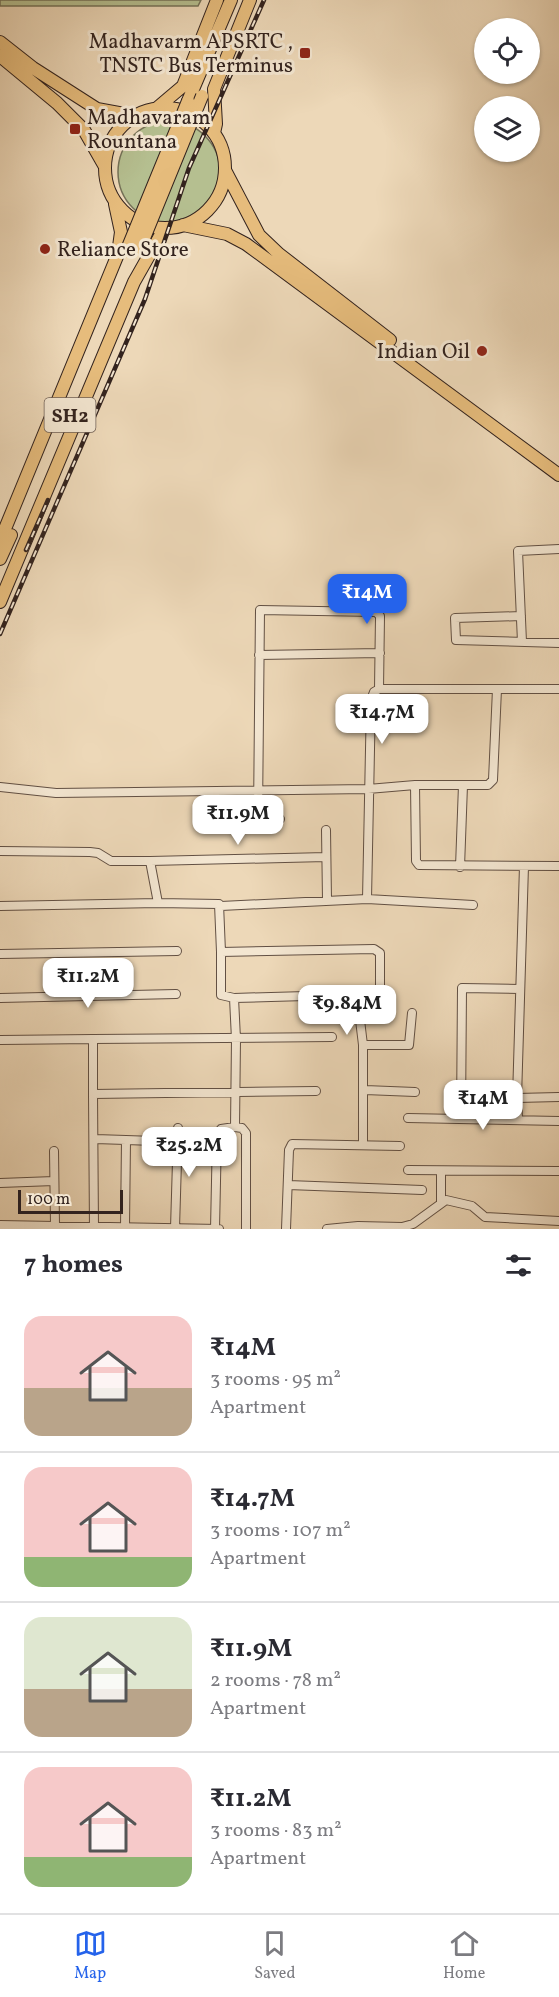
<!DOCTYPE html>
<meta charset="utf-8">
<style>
:root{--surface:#fff;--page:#f2f2f3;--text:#2b2b33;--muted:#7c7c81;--line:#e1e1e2;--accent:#2563eb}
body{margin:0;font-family:Vollkorn,serif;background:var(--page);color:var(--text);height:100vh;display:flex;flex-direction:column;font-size:22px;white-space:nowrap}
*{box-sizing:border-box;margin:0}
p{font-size:20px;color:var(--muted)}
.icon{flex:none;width:33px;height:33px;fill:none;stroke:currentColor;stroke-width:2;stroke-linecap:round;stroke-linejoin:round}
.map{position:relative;height:1229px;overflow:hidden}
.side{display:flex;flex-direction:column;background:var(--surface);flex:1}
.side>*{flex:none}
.fabs{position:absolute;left:474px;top:18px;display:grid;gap:12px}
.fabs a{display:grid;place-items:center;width:66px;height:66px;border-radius:50%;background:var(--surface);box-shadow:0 2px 4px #0004;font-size:30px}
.scale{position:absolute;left:18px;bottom:15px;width:105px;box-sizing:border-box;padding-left:6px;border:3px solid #33231e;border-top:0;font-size:16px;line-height:21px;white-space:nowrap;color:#33231e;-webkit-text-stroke:4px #f3e6d1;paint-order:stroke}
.price{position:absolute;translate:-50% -51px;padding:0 14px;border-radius:12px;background:#fff;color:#222;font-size:20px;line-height:39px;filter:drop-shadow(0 2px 3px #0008)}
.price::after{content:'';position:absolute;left:50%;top:36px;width:18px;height:14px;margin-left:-9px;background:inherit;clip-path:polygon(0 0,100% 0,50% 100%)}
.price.current{background:var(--accent);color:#fff}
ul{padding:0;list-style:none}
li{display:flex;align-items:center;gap:18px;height:150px;padding:0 24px}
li+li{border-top:2px solid var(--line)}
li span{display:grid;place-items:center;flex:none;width:168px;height:120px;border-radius:18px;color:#555}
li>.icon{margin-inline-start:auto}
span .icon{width:72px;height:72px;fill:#fffc;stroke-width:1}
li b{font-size:26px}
h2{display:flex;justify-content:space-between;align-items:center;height:72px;padding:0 24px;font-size:26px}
.tab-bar{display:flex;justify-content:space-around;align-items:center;height:84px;border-top:2px solid var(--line);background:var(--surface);font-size:16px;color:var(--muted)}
.tab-bar a{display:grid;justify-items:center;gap:3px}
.tab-bar .current{color:var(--accent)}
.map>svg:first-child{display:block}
.green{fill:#b5bf90;stroke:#747157;stroke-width:1.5}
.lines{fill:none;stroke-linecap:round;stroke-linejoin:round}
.street-casing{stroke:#625044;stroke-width:10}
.primary-casing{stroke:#33231e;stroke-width:14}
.street{stroke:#f3e6d1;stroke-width:8}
.primary{stroke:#e6bc7c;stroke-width:12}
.rail-casing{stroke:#33231e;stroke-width:4.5}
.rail{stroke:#f3e6d1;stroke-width:2;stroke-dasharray:7;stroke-linecap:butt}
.primary-bridge-casing{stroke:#33231e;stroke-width:14;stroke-linecap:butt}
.primary-bridge{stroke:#e6bc7c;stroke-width:12}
.poi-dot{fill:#8f2418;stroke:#f3e6d1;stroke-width:2}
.labels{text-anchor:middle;stroke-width:6;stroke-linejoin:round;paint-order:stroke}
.shield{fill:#f3e6d1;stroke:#6d5e54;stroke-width:1.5}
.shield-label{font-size:20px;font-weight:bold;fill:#33231e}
.poi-label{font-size:21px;fill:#33231e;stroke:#f3e6d1;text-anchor:end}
</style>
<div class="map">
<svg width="559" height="1229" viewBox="0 0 559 1229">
<rect width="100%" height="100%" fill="#edd8b8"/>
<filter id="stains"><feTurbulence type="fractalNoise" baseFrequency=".00333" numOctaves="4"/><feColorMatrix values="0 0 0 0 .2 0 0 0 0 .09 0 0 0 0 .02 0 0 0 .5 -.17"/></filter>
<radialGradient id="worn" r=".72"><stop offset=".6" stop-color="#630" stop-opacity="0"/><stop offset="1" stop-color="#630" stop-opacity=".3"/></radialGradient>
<path class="green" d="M0,0H201L198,6H0Z
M118 172a51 51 0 1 1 102 0a51 51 0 1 1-102 0Z"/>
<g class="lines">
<defs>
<path id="street" d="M521,616L455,618L456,640L559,643
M522,642L518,551L559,549
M259,655L380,653
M415,785L416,861L419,865L559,866
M0,787L56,793L368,789L415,785H488L493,780L497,689
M280,819L260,818L258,815L260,610L376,612L380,616L379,689H559
M326,830L327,900
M0,851L90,852L98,853L111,861H150L158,903L219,904L221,952
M150,861L326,857
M460,867L463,785
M367,899L371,700L374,692L379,689
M0,906L158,903
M221,906L367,899L473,905
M374,949L380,953V988L375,994L234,998L221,995V952Z
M0,954L177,951
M0,998L176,994
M234,998L236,1039L235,1127L242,1128L246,1133V1229
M360,1020L363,1045
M0,1040L93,1039
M365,1090L415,1092
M93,1094V1039L332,1037
M517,1098L524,866
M408,1118L559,1121
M461,1118L462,988L519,989
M518,1119L517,1098L559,1097
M95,1139L126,1140L125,1227
M126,1140L154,1141
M363,1144V1045H409L412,1013
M54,1151L55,1225
M408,1170L559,1171
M0,1183L54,1181
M288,1185L422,1190
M441,1202V1171
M0,1225L219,1229
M175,1228L178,1128
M94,1229L93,1094L316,1091
M215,1229L217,1134L221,1129L235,1127
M286,1229L289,1150L292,1144L400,1146
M327,1229L358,1226L402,1227L413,1224L446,1200L472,1206L485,1217L559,1221"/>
<path id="primary" d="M0,42L33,68L97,109L135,116
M0,56L57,103L84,130L104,165
M188,101L231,0
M105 168a60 60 0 1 1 120 0a60 60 0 1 1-120 0Z
M157,108L183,86L217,0
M214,133L216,124L214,89L250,0
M226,172L259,235L279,254L390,340
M183,225L227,234L246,244L559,475
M0,541L118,254L121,232L115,204
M0,559L11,535
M0,602L134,282L164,229"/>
</defs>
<use href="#street" class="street-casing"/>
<use href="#primary" class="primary-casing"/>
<use href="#street" class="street"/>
<use href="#primary" class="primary"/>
<defs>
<path id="rail" d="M26,550L48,500
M0,634L145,299L189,168L264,0"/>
</defs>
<use href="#rail" class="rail-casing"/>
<use href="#rail" class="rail"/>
<defs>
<path id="primary-bridge" d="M140,248L202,96
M126,252L188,101"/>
</defs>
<use href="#primary-bridge" class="primary-bridge-casing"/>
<use href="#primary-bridge" class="primary-bridge"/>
</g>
<g class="poi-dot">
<rect x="299" y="47" width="12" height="12" rx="3"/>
<rect x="69" y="123" width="12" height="12" rx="3"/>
<circle cx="45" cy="249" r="6"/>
<circle cx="482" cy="351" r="6"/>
</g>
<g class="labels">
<rect class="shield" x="44.5" y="398" width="51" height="34" rx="4.5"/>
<g class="shield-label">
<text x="70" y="422">SH2</text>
</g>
<g class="poi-label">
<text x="293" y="48">Madhavarm APSRTC ,<tspan x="293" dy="24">TNSTC Bus Terminus</tspan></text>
<text x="87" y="124" text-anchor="start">Madhavaram<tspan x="87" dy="24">Rountana</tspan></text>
<text x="57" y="256" text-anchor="start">Reliance Store</text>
<text x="470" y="358">Indian Oil</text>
</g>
</g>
<rect width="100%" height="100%" filter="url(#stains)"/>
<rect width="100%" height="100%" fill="url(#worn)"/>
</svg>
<div class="fabs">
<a><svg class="icon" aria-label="locate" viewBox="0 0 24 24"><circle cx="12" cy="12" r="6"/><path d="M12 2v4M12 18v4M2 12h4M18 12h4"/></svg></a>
<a><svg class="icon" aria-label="layers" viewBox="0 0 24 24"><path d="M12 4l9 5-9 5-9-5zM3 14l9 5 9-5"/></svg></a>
</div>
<div class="scale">100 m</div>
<b class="price current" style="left:367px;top:625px">₹14M</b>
<b class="price" style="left:382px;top:745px">₹14.7M</b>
<b class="price" style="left:238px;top:846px">₹11.9M</b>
<b class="price" style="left:88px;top:1009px">₹11.2M</b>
<b class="price" style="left:347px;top:1036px">₹9.84M</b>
<b class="price" style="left:483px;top:1131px">₹14M</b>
<b class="price" style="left:189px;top:1178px">₹25.2M</b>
</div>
<section class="side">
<h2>7 homes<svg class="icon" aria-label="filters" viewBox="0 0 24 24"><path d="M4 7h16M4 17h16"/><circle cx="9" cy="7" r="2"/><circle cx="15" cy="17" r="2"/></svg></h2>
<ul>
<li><span style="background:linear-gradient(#f6c9c9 60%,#b9a48a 0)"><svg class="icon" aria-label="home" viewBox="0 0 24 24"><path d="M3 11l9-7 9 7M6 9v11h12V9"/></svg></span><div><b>₹14M</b><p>3 rooms · 95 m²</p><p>Apartment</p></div></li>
<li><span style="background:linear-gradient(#f6c9c9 75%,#8fb573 0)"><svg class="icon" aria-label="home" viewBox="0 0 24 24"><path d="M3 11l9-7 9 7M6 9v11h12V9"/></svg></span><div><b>₹14.7M</b><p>3 rooms · 107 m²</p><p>Apartment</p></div></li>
<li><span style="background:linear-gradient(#dfe7d0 60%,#b9a48a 0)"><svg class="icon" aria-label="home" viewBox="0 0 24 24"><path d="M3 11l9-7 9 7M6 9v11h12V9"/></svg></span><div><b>₹11.9M</b><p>2 rooms · 78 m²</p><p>Apartment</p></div></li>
<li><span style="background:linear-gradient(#f6c9c9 75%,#8fb573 0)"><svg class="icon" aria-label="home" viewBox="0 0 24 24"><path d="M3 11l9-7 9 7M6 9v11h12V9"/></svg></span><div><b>₹11.2M</b><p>3 rooms · 83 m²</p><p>Apartment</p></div></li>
</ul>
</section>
<nav class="tab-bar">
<a class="current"><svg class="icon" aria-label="map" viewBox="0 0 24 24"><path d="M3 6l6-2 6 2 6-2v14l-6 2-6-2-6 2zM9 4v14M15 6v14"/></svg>Map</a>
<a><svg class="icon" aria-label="saved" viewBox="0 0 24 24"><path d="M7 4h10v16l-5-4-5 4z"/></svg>Saved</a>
<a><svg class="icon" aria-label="home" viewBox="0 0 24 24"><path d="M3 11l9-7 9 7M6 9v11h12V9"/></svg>Home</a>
</nav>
